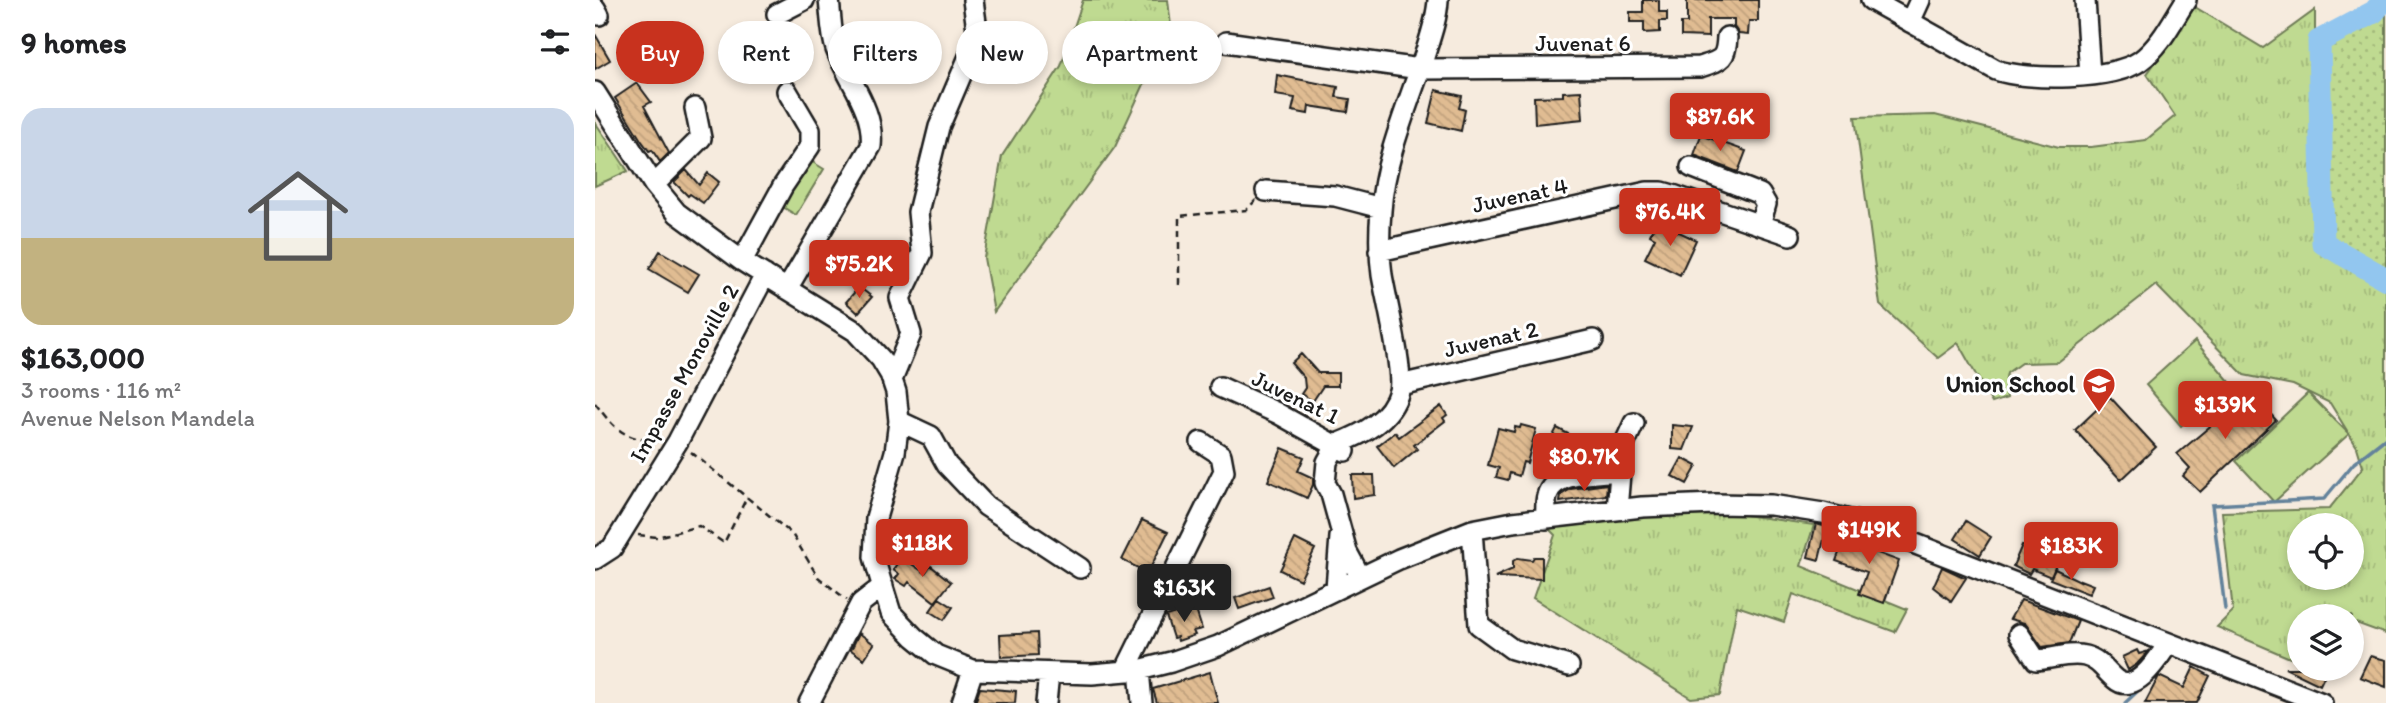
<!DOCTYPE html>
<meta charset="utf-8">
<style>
:root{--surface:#fff;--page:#f2f2f2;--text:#202124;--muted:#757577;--line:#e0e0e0;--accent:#c8321e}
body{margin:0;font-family:Itim,sans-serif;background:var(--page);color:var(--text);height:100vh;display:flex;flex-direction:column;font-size:26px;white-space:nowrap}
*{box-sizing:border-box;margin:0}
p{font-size:23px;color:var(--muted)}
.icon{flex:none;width:38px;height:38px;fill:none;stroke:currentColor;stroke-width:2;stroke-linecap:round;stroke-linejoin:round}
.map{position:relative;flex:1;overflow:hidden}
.drawer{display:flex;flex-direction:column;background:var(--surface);width:595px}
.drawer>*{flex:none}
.guide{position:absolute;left:21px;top:21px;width:665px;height:63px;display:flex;gap:14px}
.fabs{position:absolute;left:1692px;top:513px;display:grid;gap:14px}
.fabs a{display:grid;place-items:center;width:77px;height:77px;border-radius:50%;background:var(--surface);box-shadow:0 4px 10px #0003;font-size:35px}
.price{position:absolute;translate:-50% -60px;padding:0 16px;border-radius:7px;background:var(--accent);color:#fff;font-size:23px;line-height:46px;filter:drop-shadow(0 2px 4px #0008)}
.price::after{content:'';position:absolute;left:50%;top:42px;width:21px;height:16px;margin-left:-10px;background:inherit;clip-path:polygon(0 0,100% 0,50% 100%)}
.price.selected{background:#222;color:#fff}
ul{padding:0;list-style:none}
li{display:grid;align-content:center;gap:14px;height:371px;padding:0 21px}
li+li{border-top:2px solid var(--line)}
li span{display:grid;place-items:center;height:217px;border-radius:21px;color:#555}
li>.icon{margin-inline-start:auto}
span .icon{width:126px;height:126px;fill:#fffc;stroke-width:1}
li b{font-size:30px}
h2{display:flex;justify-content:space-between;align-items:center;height:84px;padding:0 21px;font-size:30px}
.chip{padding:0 24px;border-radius:32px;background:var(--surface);box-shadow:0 4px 10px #0003;font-size:24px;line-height:63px}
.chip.selected{background:var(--accent);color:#fff}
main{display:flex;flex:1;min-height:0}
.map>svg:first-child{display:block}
.grass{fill:url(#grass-tufts);stroke:#6e7b56;stroke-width:2;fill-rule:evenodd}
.park{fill:url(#park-dots);stroke:#6e7b56;stroke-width:2}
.pitch{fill:#bfda91;stroke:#6e7b56;stroke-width:2}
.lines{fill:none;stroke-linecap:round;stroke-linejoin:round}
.stream{stroke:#63829b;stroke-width:3.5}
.river{stroke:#92c6ef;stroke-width:23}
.building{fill:url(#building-back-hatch);stroke:#1c1c1c;stroke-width:2}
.minor-casing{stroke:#1c1c1c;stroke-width:24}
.path{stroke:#1c1c1c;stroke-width:2.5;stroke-dasharray:7 5;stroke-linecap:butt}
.minor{stroke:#fff;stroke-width:19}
.labels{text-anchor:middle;stroke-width:6;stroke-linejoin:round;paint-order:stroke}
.street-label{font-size:23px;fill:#1c1c1c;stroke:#fff}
.poi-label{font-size:23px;font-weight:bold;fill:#1c1c1c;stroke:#fff;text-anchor:end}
</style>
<main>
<section class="drawer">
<h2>9 homes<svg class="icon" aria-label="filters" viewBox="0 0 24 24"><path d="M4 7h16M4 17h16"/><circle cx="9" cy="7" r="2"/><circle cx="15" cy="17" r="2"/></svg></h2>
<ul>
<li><span style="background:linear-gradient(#c9d6e8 60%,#c2b280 0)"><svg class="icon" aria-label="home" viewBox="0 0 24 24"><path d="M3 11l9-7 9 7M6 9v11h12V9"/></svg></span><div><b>$163,000</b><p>3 rooms · 116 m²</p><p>Avenue Nelson Mandela</p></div></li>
</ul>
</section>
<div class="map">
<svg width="1791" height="703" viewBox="0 0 1791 703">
<defs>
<pattern id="grass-tufts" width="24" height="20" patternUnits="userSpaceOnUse" patternTransform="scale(1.75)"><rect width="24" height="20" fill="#bfda91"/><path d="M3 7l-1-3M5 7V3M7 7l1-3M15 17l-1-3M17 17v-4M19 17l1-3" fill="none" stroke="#a4ba7c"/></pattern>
<pattern id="park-dots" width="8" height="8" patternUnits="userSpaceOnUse" patternTransform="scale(1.75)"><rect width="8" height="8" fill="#bfda91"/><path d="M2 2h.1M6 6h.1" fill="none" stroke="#a4ba7c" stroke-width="1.8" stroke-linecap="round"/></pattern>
<pattern id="building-back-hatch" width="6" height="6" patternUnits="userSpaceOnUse" patternTransform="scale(1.75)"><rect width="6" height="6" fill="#e0bc92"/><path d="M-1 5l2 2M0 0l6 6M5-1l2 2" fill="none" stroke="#c0a17d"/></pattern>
</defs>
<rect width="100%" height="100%" fill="#f6ebde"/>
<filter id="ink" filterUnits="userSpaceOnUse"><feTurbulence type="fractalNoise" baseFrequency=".0143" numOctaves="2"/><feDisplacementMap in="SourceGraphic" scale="14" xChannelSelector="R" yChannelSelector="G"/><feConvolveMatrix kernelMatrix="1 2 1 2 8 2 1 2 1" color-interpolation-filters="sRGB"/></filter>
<g filter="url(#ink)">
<path class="grass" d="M488,0H573L576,26L520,147L399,312L389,258L407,156L466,66Z
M1600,7L1668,48L1720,10V248L1791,286V634L1761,623L1757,624V616H1704V650L1695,658L1622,627L1638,611L1627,512L1734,509L1768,467L1762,447L1735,403L1698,385L1649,375L1561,285L1463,362L1426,363L1412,373L1410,384L1412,398L1397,403L1363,343L1343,358L1285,305L1260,117L1340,115L1464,147H1496L1551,140L1580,116L1552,74ZM1704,525H1757V578H1704Z
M0,122L33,171L0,186Z
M1108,509L1219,525L1206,566L1312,609L1300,632L1198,594L1189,622L1142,606L1125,695L1096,698L938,598L960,535L951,526Z"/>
<path class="park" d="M1791,13V269L1734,237L1732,46Z"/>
<path class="pitch" d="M201,152L229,169L201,215L173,198Z
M1600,341L1635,382L1586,426L1551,385Z
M1713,393L1754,434L1679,502L1641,461Z"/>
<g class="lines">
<path class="stream" d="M1630,609L1617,505L1729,499L1759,463L1791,438
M1530,703L1546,688"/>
<path class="river" d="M1789,0L1779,12L1724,41L1728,243L1791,279"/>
</g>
<path class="building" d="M1048,0H1064V12H1072V21H1065V32L1049,33V22H1035V12H1048Z
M1092,0H1163V21H1154L1153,35L1144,34L1139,27V19H1113V37L1086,36V23H1092Z
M0,34L15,60L0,69Z
M682,75L743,87L741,97L755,99L753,112L714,106L713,114L697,111L700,98L680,95Z
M42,83L56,102L49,106L74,153L65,162L57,150L54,151L46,140L20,98Z
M841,90L867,96L864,108L870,110L866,131L833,123Z
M986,91L988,119L940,124L939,97L968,96V92Z
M1106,135L1151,151L1143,172L1099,155Z
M91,170L104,185L113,173L124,182L108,203L95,194L93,196L79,182Z
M1061,221L1101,240L1085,275L1050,258L1060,238L1055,235Z
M65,251L104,274L93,292L54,269Z
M264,287L277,297L263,313L251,302Z
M706,354L723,373H743V386H728L718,401L706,394L710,388L709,378L696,363Z
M1656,392L1681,420L1605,492L1588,476L1595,468L1582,454Z
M1515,397L1561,447L1526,480L1480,430Z
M846,406L852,415L848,418L850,421L819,445L822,449L799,468L782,446L800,432L804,437Z
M926,425L941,429L932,463L928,462L924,476L915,473L913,480L901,477L904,468L893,465L903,428L919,432L920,427L925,428Z
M1077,425L1098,427L1089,450L1077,449Z
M962,428L990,443L979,463L959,470L944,463Z
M687,448L709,457L703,471L718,478V485L712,498L673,481Z
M1087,458L1102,466L1092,484L1077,476Z
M757,475H779L780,495L758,498Z
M1012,484L1011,495L965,502L966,495L976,489Z
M547,520L573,532L553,573L527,560Z
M1371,521L1396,537L1385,555L1360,539Z
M1221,524L1232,527L1224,560L1213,557Z
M1252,532L1280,541L1277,551L1304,561L1289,603L1264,594L1272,572L1241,561Z
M700,539L720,549L705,580L685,570Z
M1427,545L1463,560L1456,577L1437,569L1434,574L1418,566Z
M306,557L330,573L336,566L356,582L340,602L314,582L311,586L300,579L304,574L298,570Z
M939,557H947V579L900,577L918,569V561L923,558L937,560Z
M1347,567L1371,578L1356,601L1338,587Z
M1460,569L1485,581V580L1498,585L1494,594L1455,579Z
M674,586L678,597L644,609L640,598Z
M344,598L358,607L349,620L335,611Z
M1426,600L1483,621L1474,643L1447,647L1430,623L1415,619Z
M600,607L607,629L598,631L600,635L583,641L582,637L578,638L571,616Z
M264,633L279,644L269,659L256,650Z
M442,633L443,655L406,657L405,635Z
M1542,650L1544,654L1554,651L1542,664L1533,670L1527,657Z
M1775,656L1791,660V687L1765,677Z
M1599,667L1615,676L1602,703H1550L1564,676L1589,688Z
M1690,668H1733L1725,685Z
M615,672L623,703H562L558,689Z
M385,688L421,691L420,703H380Z"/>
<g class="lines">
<defs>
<path id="minor" d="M1276,0L1401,70C1432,81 1518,80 1545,61C1565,47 1578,20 1591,0
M1490,0L1495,75
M0,8L4,15
M182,14L209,0
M1315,22L1325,0
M631,42L825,69L1105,67C1126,60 1131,60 1132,37
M0,92L59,185L82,213L147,261L260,331L286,359L295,374L301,392L304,421L300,452L281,518L279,557L285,578L296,613L319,637L341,655L378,670L497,674L544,670L576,662L623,646L804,559L877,530L918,522L1047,507L1120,504L1176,505L1228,513L1267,523L1727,703
M1096,167L1165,194L1171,204L1165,225
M59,185L106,138L100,108
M671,191L740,196L786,208
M784,251L1052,192H1067L1081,196L1195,235
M147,261L188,186L215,146V130L192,91
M192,289L276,146C280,110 253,81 241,49C236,34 236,16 234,0
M297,380L316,334L305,298L327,253L323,212L344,127L379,45L382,30L378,0
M805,385L998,340
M625,387L682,413L750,451
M304,421L336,436L352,465L391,506L485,568
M1022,510L1027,449L1039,423
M951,519C951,511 950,503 952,496C958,471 1002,474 1024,471
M877,530L884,625L917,649L974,666
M0,559L17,548L83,441L170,275
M765,576L752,552L736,494L730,483L732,462L742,444C768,434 796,420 804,391C809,371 791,299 787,275C784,253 784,232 786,211C789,160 813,105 829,57C835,38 842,19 843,0
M741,588L745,537
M1424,634L1441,660C1457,659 1475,652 1490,656C1505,660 1509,670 1520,679C1540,697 1564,657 1573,644
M544,670L547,703
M530,671L629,471L626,455L606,442
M214,703L266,603L288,586
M367,703L378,670
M451,703L454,673"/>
</defs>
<use href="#minor" class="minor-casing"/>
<path class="path" d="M584,285V216L651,210L661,200
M0,403C20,430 30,440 65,441
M96,452L197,534L223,577L252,600
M43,535L62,537L104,526L129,543L152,497"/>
<use href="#minor" class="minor"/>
</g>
</g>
<defs>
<symbol id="school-pin" viewBox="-11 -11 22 30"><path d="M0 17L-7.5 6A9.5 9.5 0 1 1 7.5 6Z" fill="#c8321e" stroke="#fff"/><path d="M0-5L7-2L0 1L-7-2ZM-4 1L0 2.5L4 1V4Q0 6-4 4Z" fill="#fff"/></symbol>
</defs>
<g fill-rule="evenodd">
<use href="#school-pin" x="1485" y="365" width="38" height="52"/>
</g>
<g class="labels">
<g class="street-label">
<text x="988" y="51">Juvenat 6</text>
<text transform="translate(925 195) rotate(-12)" y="8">Juvenat 4</text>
<text transform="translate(896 339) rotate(-13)" y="8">Juvenat 2</text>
<text transform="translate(89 373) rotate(-61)" y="8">Impasse Monoville 2</text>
<text transform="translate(701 397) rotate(26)" y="8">Juvenat 1</text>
</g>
<g class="poi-label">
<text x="1480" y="392">Union School</text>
</g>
</g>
</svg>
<div class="fabs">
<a><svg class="icon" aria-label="locate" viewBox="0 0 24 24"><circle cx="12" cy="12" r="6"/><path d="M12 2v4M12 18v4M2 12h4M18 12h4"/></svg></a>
<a><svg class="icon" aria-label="layers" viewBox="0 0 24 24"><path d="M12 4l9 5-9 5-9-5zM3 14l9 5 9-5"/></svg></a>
</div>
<b class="price" style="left:1125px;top:153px">$87.6K</b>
<b class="price" style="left:1075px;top:248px">$76.4K</b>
<b class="price" style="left:264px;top:300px">$75.2K</b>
<b class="price" style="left:1630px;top:441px">$139K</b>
<b class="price" style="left:989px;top:493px">$80.7K</b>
<b class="price" style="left:1274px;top:566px">$149K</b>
<b class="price" style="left:327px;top:579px">$118K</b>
<b class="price" style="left:1476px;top:582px">$183K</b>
<b class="price selected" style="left:589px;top:624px">$163K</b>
<div class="guide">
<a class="chip selected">Buy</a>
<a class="chip">Rent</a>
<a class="chip">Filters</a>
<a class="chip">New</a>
<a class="chip">Apartment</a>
</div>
</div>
</main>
